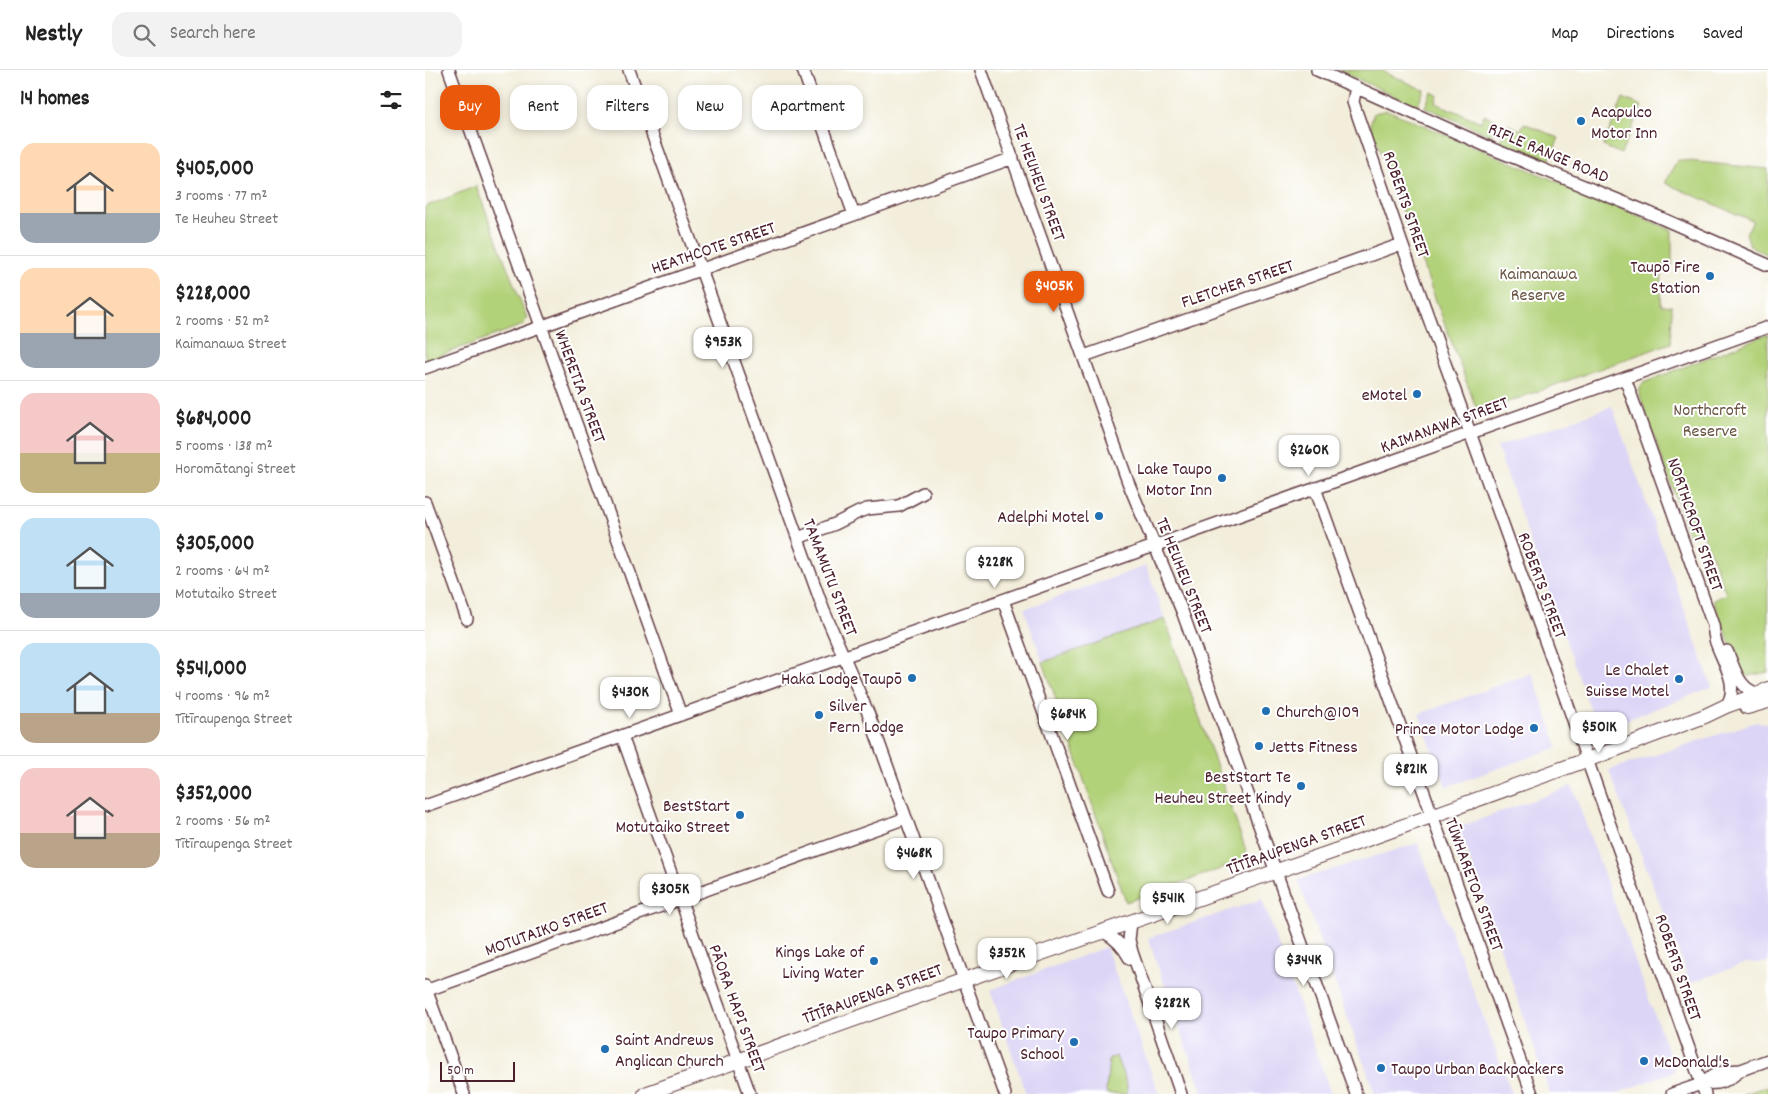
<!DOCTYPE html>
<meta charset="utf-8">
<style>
:root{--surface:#fff;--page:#f2f2f2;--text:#222;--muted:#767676;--line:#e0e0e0;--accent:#ea580c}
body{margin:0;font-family:Dekko,sans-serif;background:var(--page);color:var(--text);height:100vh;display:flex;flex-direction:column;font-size:19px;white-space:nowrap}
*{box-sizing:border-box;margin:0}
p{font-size:16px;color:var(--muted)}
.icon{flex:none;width:28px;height:28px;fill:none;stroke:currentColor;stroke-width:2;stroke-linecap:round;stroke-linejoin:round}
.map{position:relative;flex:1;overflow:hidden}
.drawer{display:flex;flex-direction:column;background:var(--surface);width:425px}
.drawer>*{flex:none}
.guide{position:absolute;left:15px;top:15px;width:475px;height:45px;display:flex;gap:10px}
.scale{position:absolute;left:15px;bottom:12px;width:75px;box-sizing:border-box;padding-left:5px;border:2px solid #4a1f2b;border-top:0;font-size:14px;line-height:18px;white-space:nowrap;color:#4a1f2b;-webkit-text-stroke:4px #fff;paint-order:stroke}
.price{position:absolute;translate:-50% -42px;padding:0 11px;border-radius:10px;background:#fff;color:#222;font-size:16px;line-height:32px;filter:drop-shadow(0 1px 2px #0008)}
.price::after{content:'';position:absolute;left:50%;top:30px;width:15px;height:11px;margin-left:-8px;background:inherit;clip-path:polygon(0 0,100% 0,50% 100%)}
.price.selected{background:var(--accent);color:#fff}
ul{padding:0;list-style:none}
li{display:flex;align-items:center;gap:15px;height:125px;padding:0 20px}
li+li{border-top:1px solid var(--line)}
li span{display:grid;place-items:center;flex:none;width:140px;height:100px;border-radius:15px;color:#555}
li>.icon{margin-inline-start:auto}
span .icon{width:60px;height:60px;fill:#fffc;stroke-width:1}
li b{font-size:21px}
h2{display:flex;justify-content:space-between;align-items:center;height:60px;padding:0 20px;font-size:21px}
.tag{padding:0 18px;border-radius:15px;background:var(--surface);box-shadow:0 2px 8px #0003;font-size:18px;line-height:45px}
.tag.selected{background:var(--accent);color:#fff}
header{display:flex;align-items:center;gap:30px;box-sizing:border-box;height:70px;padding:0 25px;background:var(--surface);border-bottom:1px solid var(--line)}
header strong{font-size:24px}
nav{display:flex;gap:28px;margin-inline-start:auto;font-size:18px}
.search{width:350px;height:45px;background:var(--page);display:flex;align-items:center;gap:12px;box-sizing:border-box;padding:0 18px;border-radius:15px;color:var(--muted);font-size:19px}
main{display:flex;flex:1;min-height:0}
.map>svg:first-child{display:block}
.built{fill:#ddd5f6}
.green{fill:#b2d279;stroke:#7e7852}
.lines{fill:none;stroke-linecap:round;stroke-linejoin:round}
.minor-casing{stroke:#633e45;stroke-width:14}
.major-casing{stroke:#633e45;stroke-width:16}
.minor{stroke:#fff;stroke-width:11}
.major{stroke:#fff;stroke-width:14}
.poi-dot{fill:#1f6fb2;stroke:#fff;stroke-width:2}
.labels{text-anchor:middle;stroke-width:4;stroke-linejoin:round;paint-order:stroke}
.poi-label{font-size:18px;fill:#4a1f2b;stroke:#fff;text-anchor:end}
.street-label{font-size:18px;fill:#4a1f2b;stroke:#fff}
.park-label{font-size:18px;fill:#695542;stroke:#fff}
</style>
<header>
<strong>Nestly</strong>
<div class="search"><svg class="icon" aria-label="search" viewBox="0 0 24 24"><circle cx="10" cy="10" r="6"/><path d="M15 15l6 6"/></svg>Search here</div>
<nav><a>Map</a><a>Directions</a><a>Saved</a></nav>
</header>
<main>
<section class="drawer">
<h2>14 homes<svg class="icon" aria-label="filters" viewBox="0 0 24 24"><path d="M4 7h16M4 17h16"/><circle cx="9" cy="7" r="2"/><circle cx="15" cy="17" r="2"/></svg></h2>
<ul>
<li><span style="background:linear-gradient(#ffd9b3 70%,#9aa5b1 0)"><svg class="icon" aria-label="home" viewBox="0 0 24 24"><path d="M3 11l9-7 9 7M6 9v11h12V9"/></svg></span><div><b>$405,000</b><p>3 rooms · 77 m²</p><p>Te Heuheu Street</p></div></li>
<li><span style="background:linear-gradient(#ffd9b3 65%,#9aa5b1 0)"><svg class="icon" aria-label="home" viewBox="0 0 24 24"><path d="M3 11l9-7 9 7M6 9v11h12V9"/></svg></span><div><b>$228,000</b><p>2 rooms · 52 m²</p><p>Kaimanawa Street</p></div></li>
<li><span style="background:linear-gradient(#f6c9c9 60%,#c2b280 0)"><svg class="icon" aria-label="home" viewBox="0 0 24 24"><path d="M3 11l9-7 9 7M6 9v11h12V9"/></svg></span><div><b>$684,000</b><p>5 rooms · 138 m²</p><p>Horomātangi Street</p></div></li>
<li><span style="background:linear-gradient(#bfe0f5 75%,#9aa5b1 0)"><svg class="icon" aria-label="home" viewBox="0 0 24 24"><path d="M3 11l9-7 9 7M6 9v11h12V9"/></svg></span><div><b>$305,000</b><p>2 rooms · 64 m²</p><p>Motutaiko Street</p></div></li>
<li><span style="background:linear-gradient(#bfe0f5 70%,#b9a48a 0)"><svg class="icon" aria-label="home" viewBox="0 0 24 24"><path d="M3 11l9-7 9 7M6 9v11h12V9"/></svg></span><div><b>$541,000</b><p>4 rooms · 96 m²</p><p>Tītīraupenga Street</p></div></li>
<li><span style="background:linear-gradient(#f6c9c9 65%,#b9a48a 0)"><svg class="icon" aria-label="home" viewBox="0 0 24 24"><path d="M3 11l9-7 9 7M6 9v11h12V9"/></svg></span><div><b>$352,000</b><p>2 rooms · 56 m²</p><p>Tītīraupenga Street</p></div></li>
</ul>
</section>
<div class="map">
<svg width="1343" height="1024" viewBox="0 0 1343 1024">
<rect width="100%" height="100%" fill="#fff"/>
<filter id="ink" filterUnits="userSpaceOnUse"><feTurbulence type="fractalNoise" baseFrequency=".02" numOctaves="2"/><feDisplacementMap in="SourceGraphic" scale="10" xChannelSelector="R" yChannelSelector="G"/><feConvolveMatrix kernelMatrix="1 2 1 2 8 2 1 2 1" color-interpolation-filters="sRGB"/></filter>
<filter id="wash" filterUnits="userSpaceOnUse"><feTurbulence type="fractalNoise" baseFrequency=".0096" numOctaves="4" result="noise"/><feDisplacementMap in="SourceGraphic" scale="20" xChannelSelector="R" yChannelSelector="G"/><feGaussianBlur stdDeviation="1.12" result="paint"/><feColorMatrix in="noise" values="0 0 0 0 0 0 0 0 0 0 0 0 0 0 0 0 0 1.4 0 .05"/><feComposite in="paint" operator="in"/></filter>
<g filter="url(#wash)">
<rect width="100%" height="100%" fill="#f3eedb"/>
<path class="built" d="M1187,336L1287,617L1173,661L1072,377Z
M721,496L740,549L618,592L599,539Z
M1107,603L1133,677L1021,717L994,644Z
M1331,652L1343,653V893H1321L1265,913L1184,700Z
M1147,716L1250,1001L1190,1024H1125L1034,757Z
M993,773L1087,1024H950L873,810Z
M837,829L906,1024H778L723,868Z
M681,877L734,1024H601L565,920Z"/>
<path class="green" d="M913,0H955L999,20L992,36Z
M1006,22L1013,25L1011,33L1056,52L1059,45L1074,51L1067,66L1000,37Z
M1198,28L1217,36L1196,84L1178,76Z
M962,40L1247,160V195L1237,196L1236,235L1247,236L1246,273L1053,343L945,54L949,43Z
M1099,53L1134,68L1124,91L1075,71L1082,54L1096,60Z
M1253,90L1343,99V185L1325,176L1321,163L1328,151L1240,113Z
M51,116L102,248L98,255L0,291V137Z
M1343,264V602L1318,607L1288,530L1301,524L1277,460L1264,465L1215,326V318L1218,313Z
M740,549L824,789L701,832L618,592Z
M691,986L702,1015V1024H682L681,1021L684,989Z
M1343,1016V1024H1318Z"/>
</g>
<g filter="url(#ink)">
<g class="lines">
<defs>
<path id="minor" d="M24,0L256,645
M204,0L399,541L444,645L580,1024
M378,0L429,145
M556,0L703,412L757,541L931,1024
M892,0L1068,79L1220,141L1343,195
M931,17L928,32L977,174L1128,593L1280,1024
M659,286L977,174
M0,298L588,88
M1200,308L1288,555C1289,561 1289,569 1292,575C1299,594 1315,617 1301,636
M890,418L1107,1024
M0,432L42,549
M373,468L410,454L434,442L442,439L474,436L498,423
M578,530L683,821
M1302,581C1310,598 1313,620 1335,624
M197,666L325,1024
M0,736L1343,257
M706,852L704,870L707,882L756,1024
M679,862C691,869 698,876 705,889
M0,916L39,1024
M0,921L481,748
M1276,1014L1293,1013L1304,1009L1316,1000L1343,990
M1247,1024L1276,1014L1289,1005L1301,1001L1316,1000"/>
<path id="major" d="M1322,637L1343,631
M220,1024L539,910L915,779L1178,684L1280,646L1301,636L1335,624L1343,619"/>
</defs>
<use href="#minor" class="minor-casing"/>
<use href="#major" class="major-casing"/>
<use href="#minor" class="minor"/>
<use href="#major" class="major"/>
</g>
</g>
<g class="poi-dot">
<circle cx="1156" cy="51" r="5"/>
<circle cx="1285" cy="206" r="5"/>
<circle cx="992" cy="324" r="5"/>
<circle cx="797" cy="408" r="5"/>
<circle cx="674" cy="446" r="5"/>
<circle cx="487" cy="608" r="5"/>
<circle cx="1254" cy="609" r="5"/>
<circle cx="841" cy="641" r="5"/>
<circle cx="394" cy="645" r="5"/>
<circle cx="1109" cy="658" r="5"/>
<circle cx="834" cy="676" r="5"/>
<circle cx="876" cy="716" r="5"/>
<circle cx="315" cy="745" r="5"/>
<circle cx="449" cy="891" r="5"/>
<circle cx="649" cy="972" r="5"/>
<circle cx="180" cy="979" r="5"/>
<circle cx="1219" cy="991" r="5"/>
<circle cx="956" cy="998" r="5"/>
</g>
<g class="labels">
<g class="poi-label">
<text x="1166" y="47" text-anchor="start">Acapulco<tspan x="1166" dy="21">Motor Inn</tspan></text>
<text x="1275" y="202">Taupō Fire<tspan x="1275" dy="21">Station</tspan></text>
<text x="982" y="330">eMotel</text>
<text x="787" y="404">Lake Taupo<tspan x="787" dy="21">Motor Inn</tspan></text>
<text x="664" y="452">Adelphi Motel</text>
<text x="1244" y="605">Le Chalet<tspan x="1244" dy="21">Suisse Motel</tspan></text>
<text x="477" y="614">Haka Lodge Taupō</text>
<text x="404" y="641" text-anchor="start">Silver<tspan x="404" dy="21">Fern Lodge</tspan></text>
<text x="851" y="647" text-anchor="start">Church@109</text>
<text x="1099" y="664">Prince Motor Lodge</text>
<text x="844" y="682" text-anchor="start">Jetts Fitness</text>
<text x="866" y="712">BestStart Te<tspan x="866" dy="21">Heuheu Street Kindy</tspan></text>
<text x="305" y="741">BestStart<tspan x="305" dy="21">Motutaiko Street</tspan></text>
<text x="439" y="887">Kings Lake of<tspan x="439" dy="21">Living Water</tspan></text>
<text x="639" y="968">Taupo Primary<tspan x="639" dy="21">School</tspan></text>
<text x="190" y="975" text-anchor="start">Saint Andrews<tspan x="190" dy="21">Anglican Church</tspan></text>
<text x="1229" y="997" text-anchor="start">McDonald's</text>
<text x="966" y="1004" text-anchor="start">Taupo Urban Backpackers</text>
</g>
<g class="street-label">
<text transform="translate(1124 82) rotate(23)" y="6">RIFLE RANGE ROAD</text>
<text transform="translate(615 112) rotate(70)" y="6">TE HEUHEU STREET</text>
<text transform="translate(982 134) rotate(71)" y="6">ROBERTS STREET</text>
<text transform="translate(288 177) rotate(-19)" y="6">HEATHCOTE STREET</text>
<text transform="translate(812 213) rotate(-19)" y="6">FLETCHER STREET</text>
<text transform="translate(156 316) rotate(70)" y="6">WHERETIA STREET</text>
<text transform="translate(1019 354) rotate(-20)" y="6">KAIMANAWA STREET</text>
<text transform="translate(1271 454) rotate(71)" y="6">NORTHCROFT STREET</text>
<text transform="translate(760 505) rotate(68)" y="6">TE HEUHEU STREET</text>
<text transform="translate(406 507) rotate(69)" y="6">TAMAMUTU STREET</text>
<text transform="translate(1118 515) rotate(70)" y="6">ROBERTS STREET</text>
<text transform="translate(871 774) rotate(-20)" y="6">TĪTĪRAUPENGA STREET</text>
<text transform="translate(1050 814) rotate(70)" y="6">TŪWHARETOA STREET</text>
<text transform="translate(121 858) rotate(-20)" y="6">MOTUTAIKO STREET</text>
<text transform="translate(1254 897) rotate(71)" y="6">ROBERTS STREET</text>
<text transform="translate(447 923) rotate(-20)" y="6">TĪTĪRAUPENGA STREET</text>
<text transform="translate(313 938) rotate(70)" y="6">PĀORA HAPI STREET</text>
</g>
<g class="park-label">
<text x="1113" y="209">Kaimanawa<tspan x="1113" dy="21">Reserve</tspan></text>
<text x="1285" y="345">Northcroft<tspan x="1285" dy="21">Reserve</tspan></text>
</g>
</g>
</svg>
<div class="scale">50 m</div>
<b class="price selected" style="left:629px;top:243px">$405K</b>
<b class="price" style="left:298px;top:299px">$953K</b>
<b class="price" style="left:884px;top:407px">$260K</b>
<b class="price" style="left:570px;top:519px">$228K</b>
<b class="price" style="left:205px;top:649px">$430K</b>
<b class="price" style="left:643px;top:671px">$684K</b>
<b class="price" style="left:1174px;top:684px">$501K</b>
<b class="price" style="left:986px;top:726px">$821K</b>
<b class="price" style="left:489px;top:810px">$468K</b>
<b class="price" style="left:245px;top:846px">$305K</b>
<b class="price" style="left:743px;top:855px">$541K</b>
<b class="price" style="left:582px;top:910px">$352K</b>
<b class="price" style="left:879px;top:917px">$344K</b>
<b class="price" style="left:747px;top:960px">$282K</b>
<div class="guide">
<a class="tag selected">Buy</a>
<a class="tag">Rent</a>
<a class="tag">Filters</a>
<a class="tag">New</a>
<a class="tag">Apartment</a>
</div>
</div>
</main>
